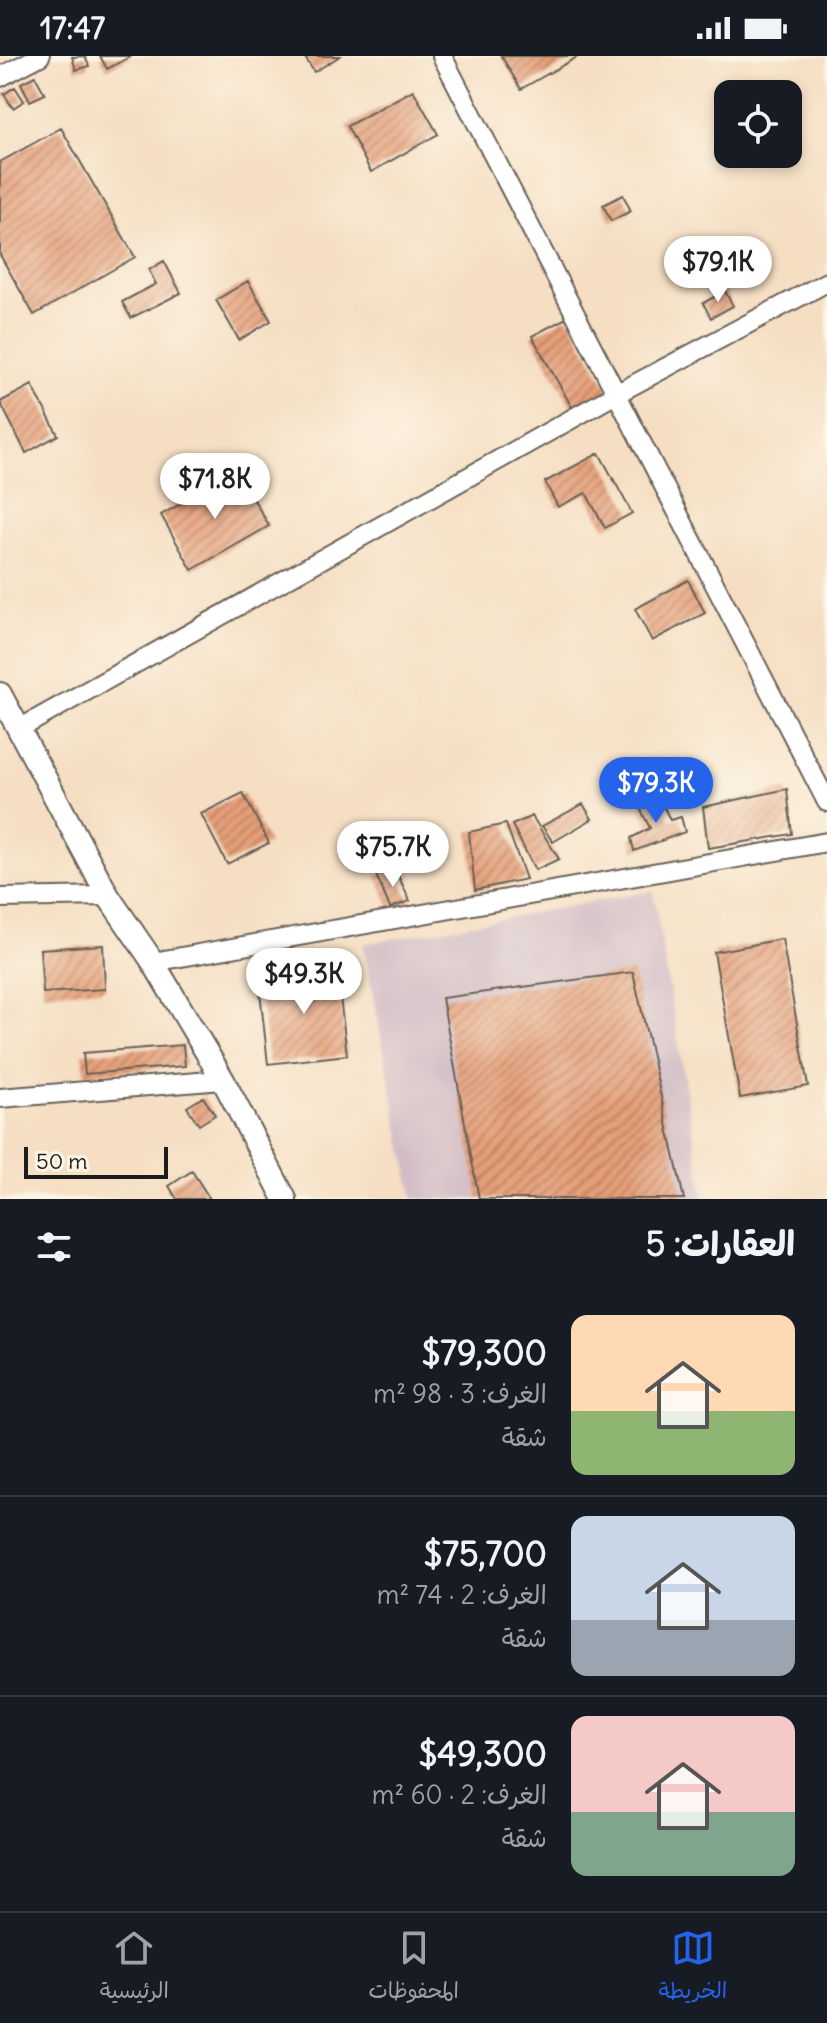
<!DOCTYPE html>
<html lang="ar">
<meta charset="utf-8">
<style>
:root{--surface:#171b24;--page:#242831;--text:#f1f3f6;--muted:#9ea1a6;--line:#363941;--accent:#2563eb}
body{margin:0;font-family:Delius,"Playpen Sans Arabic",sans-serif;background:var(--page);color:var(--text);direction:rtl;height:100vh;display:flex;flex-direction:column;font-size:30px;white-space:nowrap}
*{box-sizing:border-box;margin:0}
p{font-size:26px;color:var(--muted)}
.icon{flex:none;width:44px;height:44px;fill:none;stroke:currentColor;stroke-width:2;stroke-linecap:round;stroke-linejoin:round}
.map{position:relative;height:1143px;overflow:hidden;direction:ltr}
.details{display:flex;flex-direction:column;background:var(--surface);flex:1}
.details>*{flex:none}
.fabs{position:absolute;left:714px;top:24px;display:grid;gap:16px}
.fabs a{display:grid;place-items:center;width:88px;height:88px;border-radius:16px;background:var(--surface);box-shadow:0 4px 12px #0003;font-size:40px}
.scale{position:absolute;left:24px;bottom:20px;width:144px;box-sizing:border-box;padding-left:8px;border:4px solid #1c1c1c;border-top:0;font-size:22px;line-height:28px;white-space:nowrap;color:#1c1c1c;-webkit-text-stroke:6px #fcf5e5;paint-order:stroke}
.price{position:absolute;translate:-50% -68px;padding:0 18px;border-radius:28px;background:#fff;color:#222;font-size:26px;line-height:52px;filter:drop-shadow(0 2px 4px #0008)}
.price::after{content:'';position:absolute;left:50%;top:48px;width:24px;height:18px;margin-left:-12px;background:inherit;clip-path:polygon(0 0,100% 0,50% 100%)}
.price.active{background:var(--accent);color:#fff}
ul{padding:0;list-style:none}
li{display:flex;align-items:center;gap:24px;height:200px;padding:0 32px}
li+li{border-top:2px solid var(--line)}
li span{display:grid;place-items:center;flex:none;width:224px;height:160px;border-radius:16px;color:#555}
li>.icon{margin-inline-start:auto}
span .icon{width:96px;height:96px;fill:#fffc;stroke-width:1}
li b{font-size:34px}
h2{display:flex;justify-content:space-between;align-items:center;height:96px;padding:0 32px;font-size:34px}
.status{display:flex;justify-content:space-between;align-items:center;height:56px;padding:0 40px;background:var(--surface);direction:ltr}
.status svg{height:22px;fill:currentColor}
.tab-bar{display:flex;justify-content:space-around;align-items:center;height:112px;border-top:2px solid var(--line);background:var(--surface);font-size:22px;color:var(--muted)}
.tab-bar a{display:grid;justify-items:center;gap:4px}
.tab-bar .active{color:var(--accent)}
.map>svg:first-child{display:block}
.industrial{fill:#d2bdc6}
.building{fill:url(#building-hatch)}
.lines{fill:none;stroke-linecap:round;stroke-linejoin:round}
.minor-casing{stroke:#686056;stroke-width:22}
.tertiary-casing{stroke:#686056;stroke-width:26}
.minor{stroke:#fff;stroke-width:18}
.tertiary{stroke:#fff;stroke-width:22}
</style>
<div class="status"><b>17:47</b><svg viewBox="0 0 49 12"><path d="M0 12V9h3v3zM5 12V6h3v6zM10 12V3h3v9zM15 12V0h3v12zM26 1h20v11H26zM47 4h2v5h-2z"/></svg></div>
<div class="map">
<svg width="827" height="1143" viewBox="0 0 827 1143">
<defs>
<pattern id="building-hatch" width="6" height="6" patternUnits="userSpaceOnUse" patternTransform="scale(2)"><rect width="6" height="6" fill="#e59e78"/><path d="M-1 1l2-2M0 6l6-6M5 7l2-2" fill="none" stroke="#b98062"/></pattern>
</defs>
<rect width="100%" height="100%" fill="#fcf5e5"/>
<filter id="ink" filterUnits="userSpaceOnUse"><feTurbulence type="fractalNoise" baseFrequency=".0125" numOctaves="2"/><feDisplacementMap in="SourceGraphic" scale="16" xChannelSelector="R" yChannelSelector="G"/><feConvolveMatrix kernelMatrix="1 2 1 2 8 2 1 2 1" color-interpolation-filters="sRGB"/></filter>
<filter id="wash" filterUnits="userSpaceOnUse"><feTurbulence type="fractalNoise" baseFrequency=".006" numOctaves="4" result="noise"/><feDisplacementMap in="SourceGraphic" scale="32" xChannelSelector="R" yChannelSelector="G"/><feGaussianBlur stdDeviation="1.8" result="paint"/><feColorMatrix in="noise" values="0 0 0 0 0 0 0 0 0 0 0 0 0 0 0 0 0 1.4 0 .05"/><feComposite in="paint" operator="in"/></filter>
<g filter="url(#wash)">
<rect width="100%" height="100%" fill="#f5dec2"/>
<path class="industrial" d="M653,835L704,1143H413L363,888Z"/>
<g id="blocks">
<path class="building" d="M85,0L89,10L76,14L72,1Z
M100,0H132L107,13Z
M304,0H340L314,16Z
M501,0H579L521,33Z
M35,20L45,38L30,45L21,27Z
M15,31L24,45L13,52L4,38Z
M413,34L438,78L371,116L347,70Z
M61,72L135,201L34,259L0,199V106Z
M623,139L631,155L611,165L603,149Z
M164,205L181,237L131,262L122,246L156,228L149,214Z
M248,225L271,265L239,284L216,244Z
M725,235L733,250L711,262L703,247Z
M568,261L610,336L574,355L532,280Z
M32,329L58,379L26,397L0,346Z
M599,397L632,457L605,472L586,437L558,451L545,426Z
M238,416L269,470L192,514L161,459Z
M688,524L705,557L652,585L635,553Z
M787,733L792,778L708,792L703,751Z
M243,737L269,787L227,808L201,758Z
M645,740L660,743L670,764L681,761L685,776L634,795L631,782L650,772L640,752Z
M583,748L592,763L553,786L542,770Z
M532,760L559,803L535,814L512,769Z
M506,768L526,823L475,834L469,776Z
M396,815L410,845L390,852L376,819Z
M782,883L808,1030L740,1042L714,896Z
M103,889L105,933L43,937L40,893Z
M335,899L347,999L268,1008L259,926L317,919L315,902Z
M633,916L684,1143H479L442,942Z
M183,989L185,1010L85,1018L83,997Z
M203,1041L215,1059L199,1069L187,1051Z
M192,1115L210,1143H177L169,1130Z"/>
</g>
</g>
<g filter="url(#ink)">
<use href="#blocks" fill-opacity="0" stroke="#686056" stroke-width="2"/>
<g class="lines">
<defs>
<path id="minor" d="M442,0L827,746
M0,21L40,0
M19,673L616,338L827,226
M0,842L108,840
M153,906L827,786
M0,1042L223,1024"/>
<path id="tertiary" d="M0,638L108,840L153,906L223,1024L285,1143"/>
</defs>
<use href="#minor" class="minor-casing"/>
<use href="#tertiary" class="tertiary-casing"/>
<use href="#minor" class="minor"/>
<use href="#tertiary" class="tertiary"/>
</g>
</g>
</svg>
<div class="fabs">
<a><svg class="icon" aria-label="locate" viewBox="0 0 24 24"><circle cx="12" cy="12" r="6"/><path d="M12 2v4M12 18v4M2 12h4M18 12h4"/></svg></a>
</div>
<div class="scale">50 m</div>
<b class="price" style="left:718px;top:248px">$79.1K</b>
<b class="price" style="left:215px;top:465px">$71.8K</b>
<b class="price active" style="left:656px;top:769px">$79.3K</b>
<b class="price" style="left:393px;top:833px">$75.7K</b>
<b class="price" style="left:304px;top:960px">$49.3K</b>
</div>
<section class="details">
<h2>العقارات: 5<svg class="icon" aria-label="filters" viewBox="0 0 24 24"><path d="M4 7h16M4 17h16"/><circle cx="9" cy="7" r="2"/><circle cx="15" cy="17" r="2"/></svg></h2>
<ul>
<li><span style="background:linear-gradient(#ffd9b3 60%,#8fb573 0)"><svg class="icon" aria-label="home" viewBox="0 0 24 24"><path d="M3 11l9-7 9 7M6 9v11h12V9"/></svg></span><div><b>$79,300</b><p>الغرف: 3 · 98 m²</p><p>شقة</p></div></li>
<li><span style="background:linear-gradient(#c9d6e8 65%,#9aa5b1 0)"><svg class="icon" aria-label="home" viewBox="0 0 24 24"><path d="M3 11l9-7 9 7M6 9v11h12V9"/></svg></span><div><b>$75,700</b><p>الغرف: 2 · 74 m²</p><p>شقة</p></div></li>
<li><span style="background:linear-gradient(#f6c9c9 60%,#7fa58c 0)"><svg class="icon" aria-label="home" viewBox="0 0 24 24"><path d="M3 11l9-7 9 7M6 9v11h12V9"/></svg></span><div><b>$49,300</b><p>الغرف: 2 · 60 m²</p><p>شقة</p></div></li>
</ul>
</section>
<nav class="tab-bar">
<a class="active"><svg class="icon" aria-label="map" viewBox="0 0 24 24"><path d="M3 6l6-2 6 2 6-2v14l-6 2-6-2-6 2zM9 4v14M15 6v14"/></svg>الخريطة</a>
<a><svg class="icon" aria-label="saved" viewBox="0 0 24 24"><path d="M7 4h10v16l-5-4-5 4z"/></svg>المحفوظات</a>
<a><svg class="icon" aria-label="home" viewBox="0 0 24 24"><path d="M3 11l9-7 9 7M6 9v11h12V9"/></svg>الرئيسية</a>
</nav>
